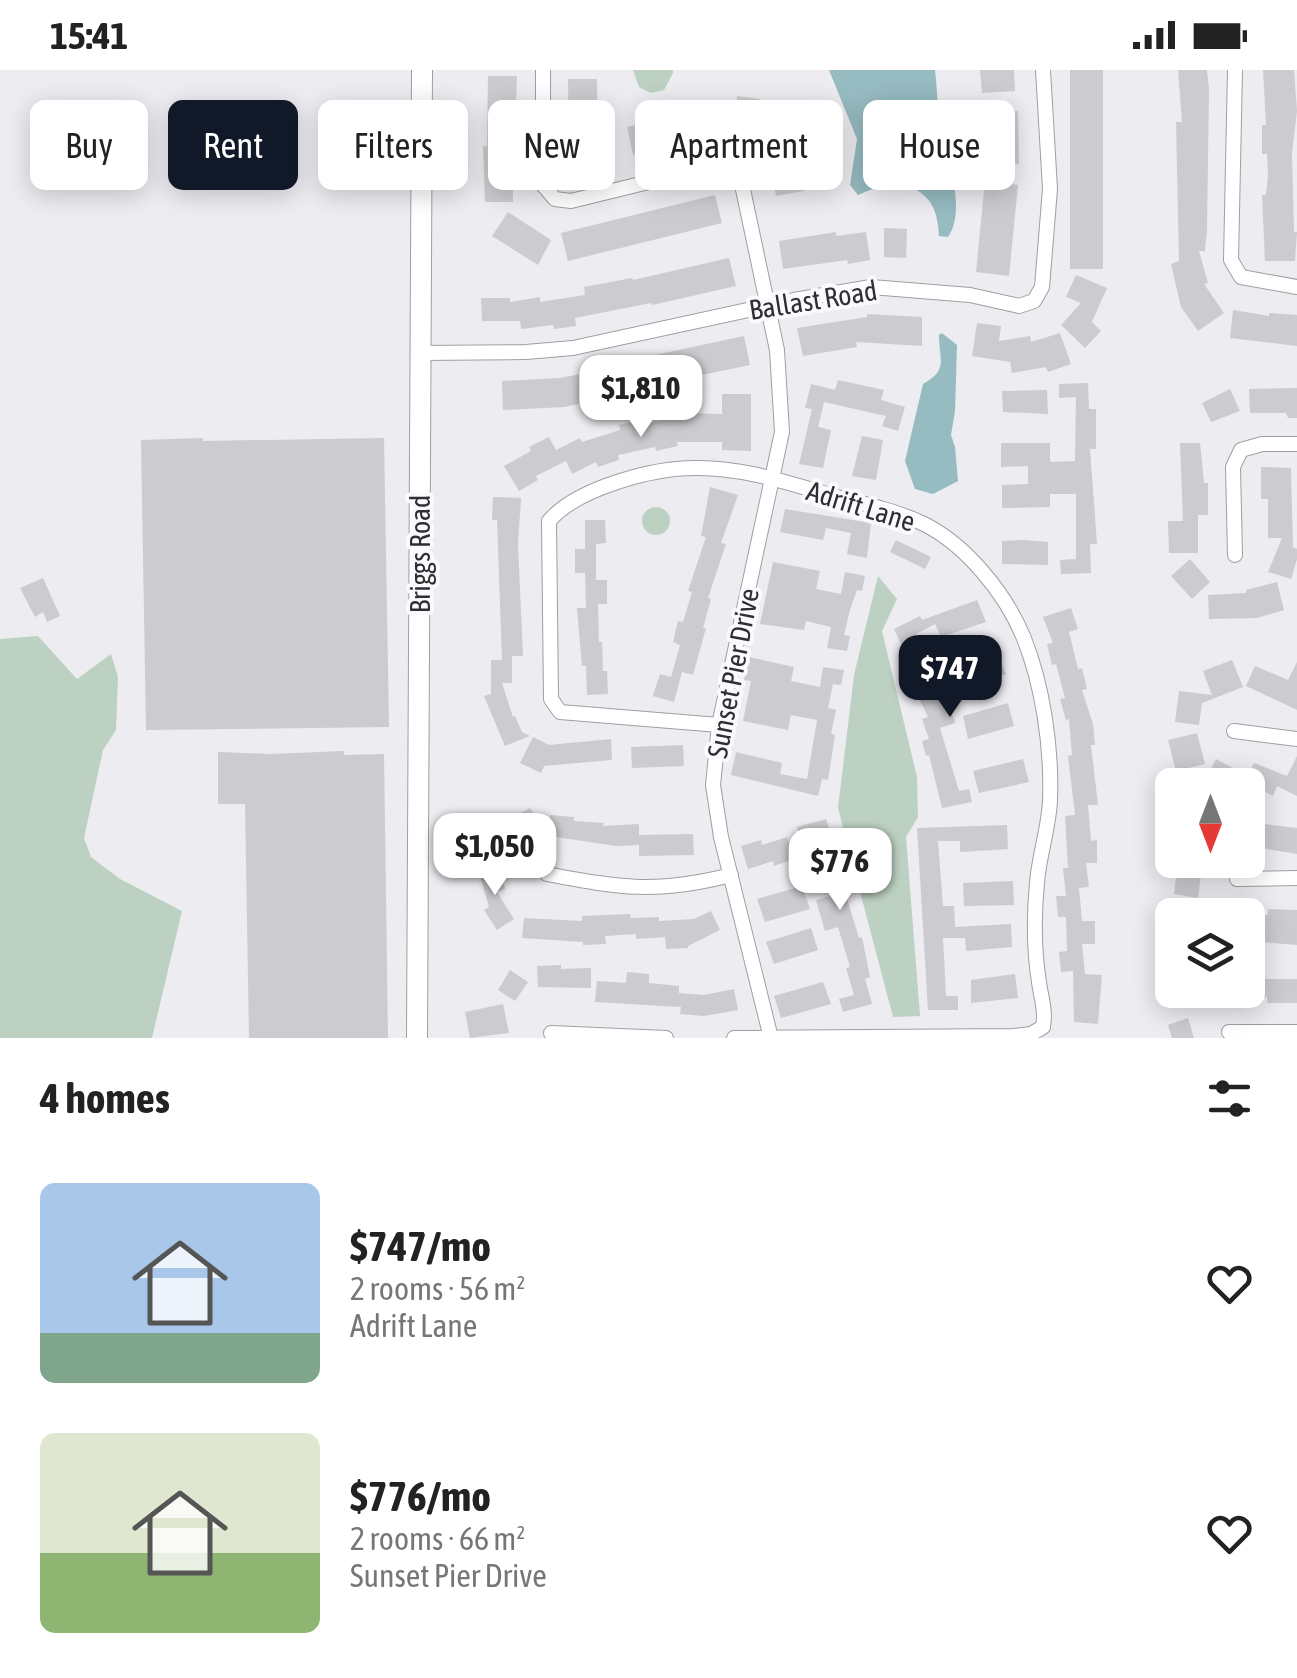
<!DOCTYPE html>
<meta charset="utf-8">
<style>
:root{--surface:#fff;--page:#f2f2f2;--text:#222;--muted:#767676;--accent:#111827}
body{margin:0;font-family:"Asap Condensed",sans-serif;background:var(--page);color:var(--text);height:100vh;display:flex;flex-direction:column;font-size:38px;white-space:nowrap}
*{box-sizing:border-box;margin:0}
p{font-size:32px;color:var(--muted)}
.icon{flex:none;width:55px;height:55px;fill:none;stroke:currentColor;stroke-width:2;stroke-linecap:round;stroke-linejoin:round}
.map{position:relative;height:968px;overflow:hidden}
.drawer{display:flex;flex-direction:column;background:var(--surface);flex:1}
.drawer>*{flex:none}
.top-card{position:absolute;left:30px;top:30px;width:1238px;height:90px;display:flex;gap:20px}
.needle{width:65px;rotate:180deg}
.controls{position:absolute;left:1155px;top:698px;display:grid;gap:20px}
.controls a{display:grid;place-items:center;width:110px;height:110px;border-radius:15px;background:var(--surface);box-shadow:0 5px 25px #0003;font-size:50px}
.price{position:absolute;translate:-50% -85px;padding:0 22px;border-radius:20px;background:#fff;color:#222;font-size:32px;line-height:65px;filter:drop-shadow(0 2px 5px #0008)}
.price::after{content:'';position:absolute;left:50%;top:60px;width:30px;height:22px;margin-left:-15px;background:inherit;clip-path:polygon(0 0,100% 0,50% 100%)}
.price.selected{background:var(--accent);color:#fff}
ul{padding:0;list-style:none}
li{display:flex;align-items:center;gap:30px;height:250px;padding:0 40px}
li span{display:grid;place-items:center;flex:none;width:280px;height:200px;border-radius:15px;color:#555}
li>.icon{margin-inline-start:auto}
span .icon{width:120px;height:120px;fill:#fffc;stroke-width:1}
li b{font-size:42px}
h2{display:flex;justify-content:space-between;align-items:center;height:120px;padding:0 40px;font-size:42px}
.pill{padding:0 35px;border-radius:15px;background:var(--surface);box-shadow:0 5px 25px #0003;font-size:35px;line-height:90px}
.pill.selected{background:var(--accent);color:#fff}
.status{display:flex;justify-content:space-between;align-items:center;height:70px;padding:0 50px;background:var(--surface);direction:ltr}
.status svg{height:28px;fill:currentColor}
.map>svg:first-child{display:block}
.green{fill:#bdd1c2}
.water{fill:#96bbc1}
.building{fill:#cccbcf}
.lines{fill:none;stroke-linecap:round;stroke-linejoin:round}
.street-casing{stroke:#9f9fa3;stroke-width:16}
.secondary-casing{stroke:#9f9fa3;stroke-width:22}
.street{stroke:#fff;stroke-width:14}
.secondary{stroke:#fff;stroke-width:20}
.labels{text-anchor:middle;stroke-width:8;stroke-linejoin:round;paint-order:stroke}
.street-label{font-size:28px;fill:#2f2f30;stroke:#fafafe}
</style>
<div class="status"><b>15:41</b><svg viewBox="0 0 49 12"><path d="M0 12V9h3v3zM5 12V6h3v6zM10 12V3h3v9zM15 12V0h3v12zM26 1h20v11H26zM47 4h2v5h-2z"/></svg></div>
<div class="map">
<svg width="1297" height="968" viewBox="0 0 1297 968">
<rect width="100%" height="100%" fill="#ececf1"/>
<path class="green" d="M633,0H673V3L664,20L651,23L639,17Z
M642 451a14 14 0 1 1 28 0a14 14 0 1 1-28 0Z
M878,506L897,529L882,561L917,707L918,747L906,767L920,946L893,947L838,738L854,605Z
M38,566L77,609L111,584L118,607L116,660L103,680L84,768L91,787L120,809L182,841L152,968H0V569Z"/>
<path class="water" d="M829,0H935C937,16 937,33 940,49C945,80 968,139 948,167L939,166C937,130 926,122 894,110L858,125L850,115L857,69Z
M942,263L957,275L955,341L951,365L955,377L958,411L933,424L915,419L905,391L923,314C949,299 939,291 939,265Z"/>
<path class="building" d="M980,0H1014L1015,21L982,23Z
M1070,0H1103V199H1070Z
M1178,0H1207L1209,19L1207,159L1205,181H1199L1208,213L1204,214L1224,243L1198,261L1181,237L1171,194L1179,191L1176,52H1182Z
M1263,0H1294L1297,41L1292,84L1294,162H1297L1295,191H1265L1262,125H1266L1268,106L1267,84H1262V55H1266Z
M488,6H517L515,63H512L513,132H485L483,76H487Z
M568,9H597L598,98H569Z
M737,26L760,29L757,57L721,54L720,65L692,63L694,73L633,85L627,57L700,42L701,34L736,38Z
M1018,41L1019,94L985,96V43Z
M775,57L790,74L768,93L753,77Z
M800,99L804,121L776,126L772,104Z
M985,111L1018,115L1009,206L976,202Z
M715,125L722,153L568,191L561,163Z
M508,142L551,170L538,195L492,166Z
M884,158L907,159L906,188L884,187Z
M836,162V166L866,162L870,190L848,194L847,190L783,199L779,171Z
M729,188L736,216L652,235L651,233L575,248L576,256L554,259L553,255L521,259L520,251H482L481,228H510V232L540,227V232L585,225L584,217L632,208L633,210Z
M1076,205L1107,218L1092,252L1101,261L1085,278L1061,255L1081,233L1066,227Z
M1233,240L1269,246V243L1297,245V276L1230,268Z
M867,244L922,247V276L856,272L857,277L803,286L797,258L867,247Z
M977,253L1001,256L999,271L1030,266L1031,272L1060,263L1071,294L1048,302L1046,297L1012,303L1010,292L972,286Z
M744,266L750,295L591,328V331L565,337L503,340L502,311L560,308L595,301L594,298Z
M838,310L884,320L881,330L905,337L898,361L882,356L886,346L824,332L818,357L831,360L823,398L799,394L812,339L805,338L811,314L835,320Z
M1088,313L1089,339H1096V379H1090L1097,474H1090L1091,503L1061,504L1060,490L1076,489V424H1050V437L1002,438V415L1028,414V396L1001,397V373H1050V392L1075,391L1076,327L1059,328V314Z
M1297,318V348H1288L1286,343H1250L1249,319Z
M1230,319L1240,341L1211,352L1202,333Z
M1047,320L1048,344L1003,342L1002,321Z
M722,324H751V381L722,380V372H677L678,376L656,381L655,377L618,385L619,390L598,397L596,392L572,404L566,391L536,406L538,410L519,421L504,396L531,381L529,377L549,367L556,380L580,368L582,372L620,360L619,355L642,350L643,355L687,343L722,344Z
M862,366L883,370L876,410L852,406Z
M203,368V371L384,368L389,657L146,660L141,370Z
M1180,373H1200L1204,413H1208V445H1198V483H1169L1168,451H1183Z
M1261,397L1291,398L1293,477L1297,479V489L1291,509L1268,502L1282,468H1268V429H1261Z
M710,417L738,425L721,473L726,474L708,528L711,529L703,558H706L693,605L682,602L674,632L653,626L660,604L671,607L680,575L673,572L678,551L683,552L692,522L688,521L706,467L701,466Z
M493,427L521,428L518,475L523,586H512V613H502L513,647L515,646L522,662L530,666L505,676L484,626L491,624V590H502L497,450H492Z
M785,439L871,453L867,488L847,484L851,463L826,458L823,470L780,462Z
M585,450H605L606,473L596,474V510H607V534H598L599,572H602L603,601H607L608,624L587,625L586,596H582L577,538H586L585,503H575V479H585Z
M896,470L931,487L925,499L890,482Z
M1023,470L1048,472V495L1002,494V471Z
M1190,489L1210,512L1192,529L1171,506Z
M773,492L820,501L816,519L841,524L845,502L865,506L862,521L857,520L850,540L844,565L850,566L847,581L827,578L831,557L806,551L804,560L760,554Z
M43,508L60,546L47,552L43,542L35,547L20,518Z
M1277,512L1284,540L1257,548L1209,549L1208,525L1246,523V520Z
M977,530L986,552L941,567L935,554L916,564L924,584L904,591L899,577L902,576L894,559L920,546L922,550Z
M1071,538L1078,559L1069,562L1078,599L1082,598L1087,619L1082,620L1093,654L1095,675H1091L1098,735H1088L1091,771L1097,770V793H1086L1089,817L1079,818L1082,851H1095V874H1082L1085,904L1102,905L1098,954L1074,952L1073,901L1061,902L1059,882L1067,881L1066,847H1058L1056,826H1066L1063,798H1068L1065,746L1075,745L1068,686L1072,685L1069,649L1066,650L1060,629L1065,628L1056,594L1052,595L1047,574L1053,573L1043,547Z
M996,582L1006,604L952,626L953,630L948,632L955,653L940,658L959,721L969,719L972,732L942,738L929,685L926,686L922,671L929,669L922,649L928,647L910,609L929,601L937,622L957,614L951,601Z
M749,587L794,597L791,611L820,617L823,597L844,600L841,615L833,614L828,638L836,640L831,664L835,665L828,710L822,709L818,726L731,705L736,682L782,693L780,704L807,709L817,650L791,645L788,660L743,651L751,611L744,610Z
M1232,590L1243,617L1202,633L1199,655L1175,652L1179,621L1212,625L1203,601Z
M1297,592V640L1246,616L1255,596L1288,610Z
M1008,633L1014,656L968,669L963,646Z
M1197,663L1205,694L1176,701L1168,670Z
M533,667L549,675L611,669L612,690L544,696L541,703L520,693Z
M683,675L684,696L632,698L631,677Z
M344,681V685L384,684L388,968H249L245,734H218V682L271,684Z
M1297,686V726L1277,716L1273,726L1245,712L1254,693L1287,706Z
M1023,689L1029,712L979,723L973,701Z
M1216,689L1244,704L1239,715H1212L1205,711Z
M530,738L541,756L514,771L517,773L500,790L485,774L510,749Z
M550,745L574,747V751L604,753L603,756L639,754V765L693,764L694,785L639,786V775L616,776L549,766Z
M826,749L847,812L842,813L859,868L862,867L870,907L865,909L872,934L843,942L839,929L854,925L846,898L850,897L838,857L825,861L816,830L830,826L812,767L801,770L797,757Z
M1248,752L1297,758V784L1249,776Z
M1007,755L1008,779L960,782V771H938L943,836H954L955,857L1011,854L1012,877L966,881L965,868H943L946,926H958V940H928L917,758Z
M787,767L794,789L774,796L773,791L748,799L741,776L761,770L762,775Z
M1178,793L1202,797L1198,828L1174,824Z
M499,797L505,819L497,822L514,849L497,860L484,840L489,837L479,802Z
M1013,811L1014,835L964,836L963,813Z
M802,816L810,839L765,852L757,829Z
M1205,830L1217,845H1187Z
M1268,839L1297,840V875L1248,871V846L1268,845Z
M711,841L720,860L688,876V878L666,879L665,867L636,869V864L605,866L606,874L583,875V872L522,868L524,848L582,851V846L630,844L631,848L659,847V851L694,849Z
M811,858L818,880L774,894L766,872Z
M561,895V899L591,898V918L538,917L537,896Z
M510,900L528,912L515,931L498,920Z
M627,902L649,904V913L679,916V923L704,925L734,919L738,940L704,946L680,944L681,937L595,932L597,911L626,913Z
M1248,903H1263V909H1297V933H1267V927L1248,924Z
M1015,904L1018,928L971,933V910Z
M823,912L831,934L781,948L774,926Z
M1194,920H1226V924L1196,931Z
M503,934L509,963L470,968L465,942Z
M1188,948L1194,968H1172L1168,955Z"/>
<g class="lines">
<defs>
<path id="street" d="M543,0V115L555,129L571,131L710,97H729L741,110L777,280L782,362L719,655L713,715L721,767L771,968
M1235,0L1231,190L1241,207L1297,217
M420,283L526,282L573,278L794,230L871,217L970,225L1019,236L1034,231L1042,217L1050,119L1043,0
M1235,485L1233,397L1241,380L1262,374H1297
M719,655L560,642L551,629L549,451C577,418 653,398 695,398C743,397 791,414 837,427C865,434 897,441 924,454C966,475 1005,523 1023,566C1043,615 1052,678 1050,730C1049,758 1039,785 1037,813C1034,844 1034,881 1039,912C1041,928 1046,940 1043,957L1031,964L1014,966L734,968
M1234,661L1297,669
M547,804C620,818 657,824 731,805
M1237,809L1297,808
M1229,962H1297
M551,963L666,968"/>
<path id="secondary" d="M417,968L422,0"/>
</defs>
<use href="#street" class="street-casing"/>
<use href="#secondary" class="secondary-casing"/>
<use href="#street" class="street"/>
<use href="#secondary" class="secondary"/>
</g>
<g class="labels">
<g class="street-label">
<text transform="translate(813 230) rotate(-9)" y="10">Ballast Road</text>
<text transform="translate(861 436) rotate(17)" y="10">Adrift Lane</text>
<text transform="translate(420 484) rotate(-90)" y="10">Briggs Road</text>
<text transform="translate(733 603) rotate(-79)" y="10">Sunset Pier Drive</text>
</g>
</g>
</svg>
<div class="controls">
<a><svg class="needle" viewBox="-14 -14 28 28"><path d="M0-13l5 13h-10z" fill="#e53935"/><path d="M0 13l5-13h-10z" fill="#767676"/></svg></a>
<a><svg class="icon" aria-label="layers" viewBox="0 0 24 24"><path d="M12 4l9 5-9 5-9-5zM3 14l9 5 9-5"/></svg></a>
</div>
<b class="price" style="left:641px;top:370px">$1,810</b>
<b class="price selected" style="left:950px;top:650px">$747</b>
<b class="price" style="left:495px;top:828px">$1,050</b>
<b class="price" style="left:840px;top:843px">$776</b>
<div class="top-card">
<a class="pill">Buy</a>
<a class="pill selected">Rent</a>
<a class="pill">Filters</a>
<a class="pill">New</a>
<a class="pill">Apartment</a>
<a class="pill">House</a>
</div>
</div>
<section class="drawer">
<h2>4 homes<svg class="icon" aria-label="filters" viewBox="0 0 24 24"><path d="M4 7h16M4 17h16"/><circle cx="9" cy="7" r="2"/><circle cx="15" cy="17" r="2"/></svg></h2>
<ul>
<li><span style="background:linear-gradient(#a9c7e8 75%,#7fa58c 0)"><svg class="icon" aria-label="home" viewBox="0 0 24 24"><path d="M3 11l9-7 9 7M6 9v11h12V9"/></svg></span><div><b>$747/mo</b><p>2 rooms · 56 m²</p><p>Adrift Lane</p></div><svg class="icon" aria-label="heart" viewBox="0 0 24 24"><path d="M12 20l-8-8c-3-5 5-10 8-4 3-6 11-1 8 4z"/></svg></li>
<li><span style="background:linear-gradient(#dfe7d0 60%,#8fb573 0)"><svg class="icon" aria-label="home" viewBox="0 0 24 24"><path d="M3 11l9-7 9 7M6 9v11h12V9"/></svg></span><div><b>$776/mo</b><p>2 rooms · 66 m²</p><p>Sunset Pier Drive</p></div><svg class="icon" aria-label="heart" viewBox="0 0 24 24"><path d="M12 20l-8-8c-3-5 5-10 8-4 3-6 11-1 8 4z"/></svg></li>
</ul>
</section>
